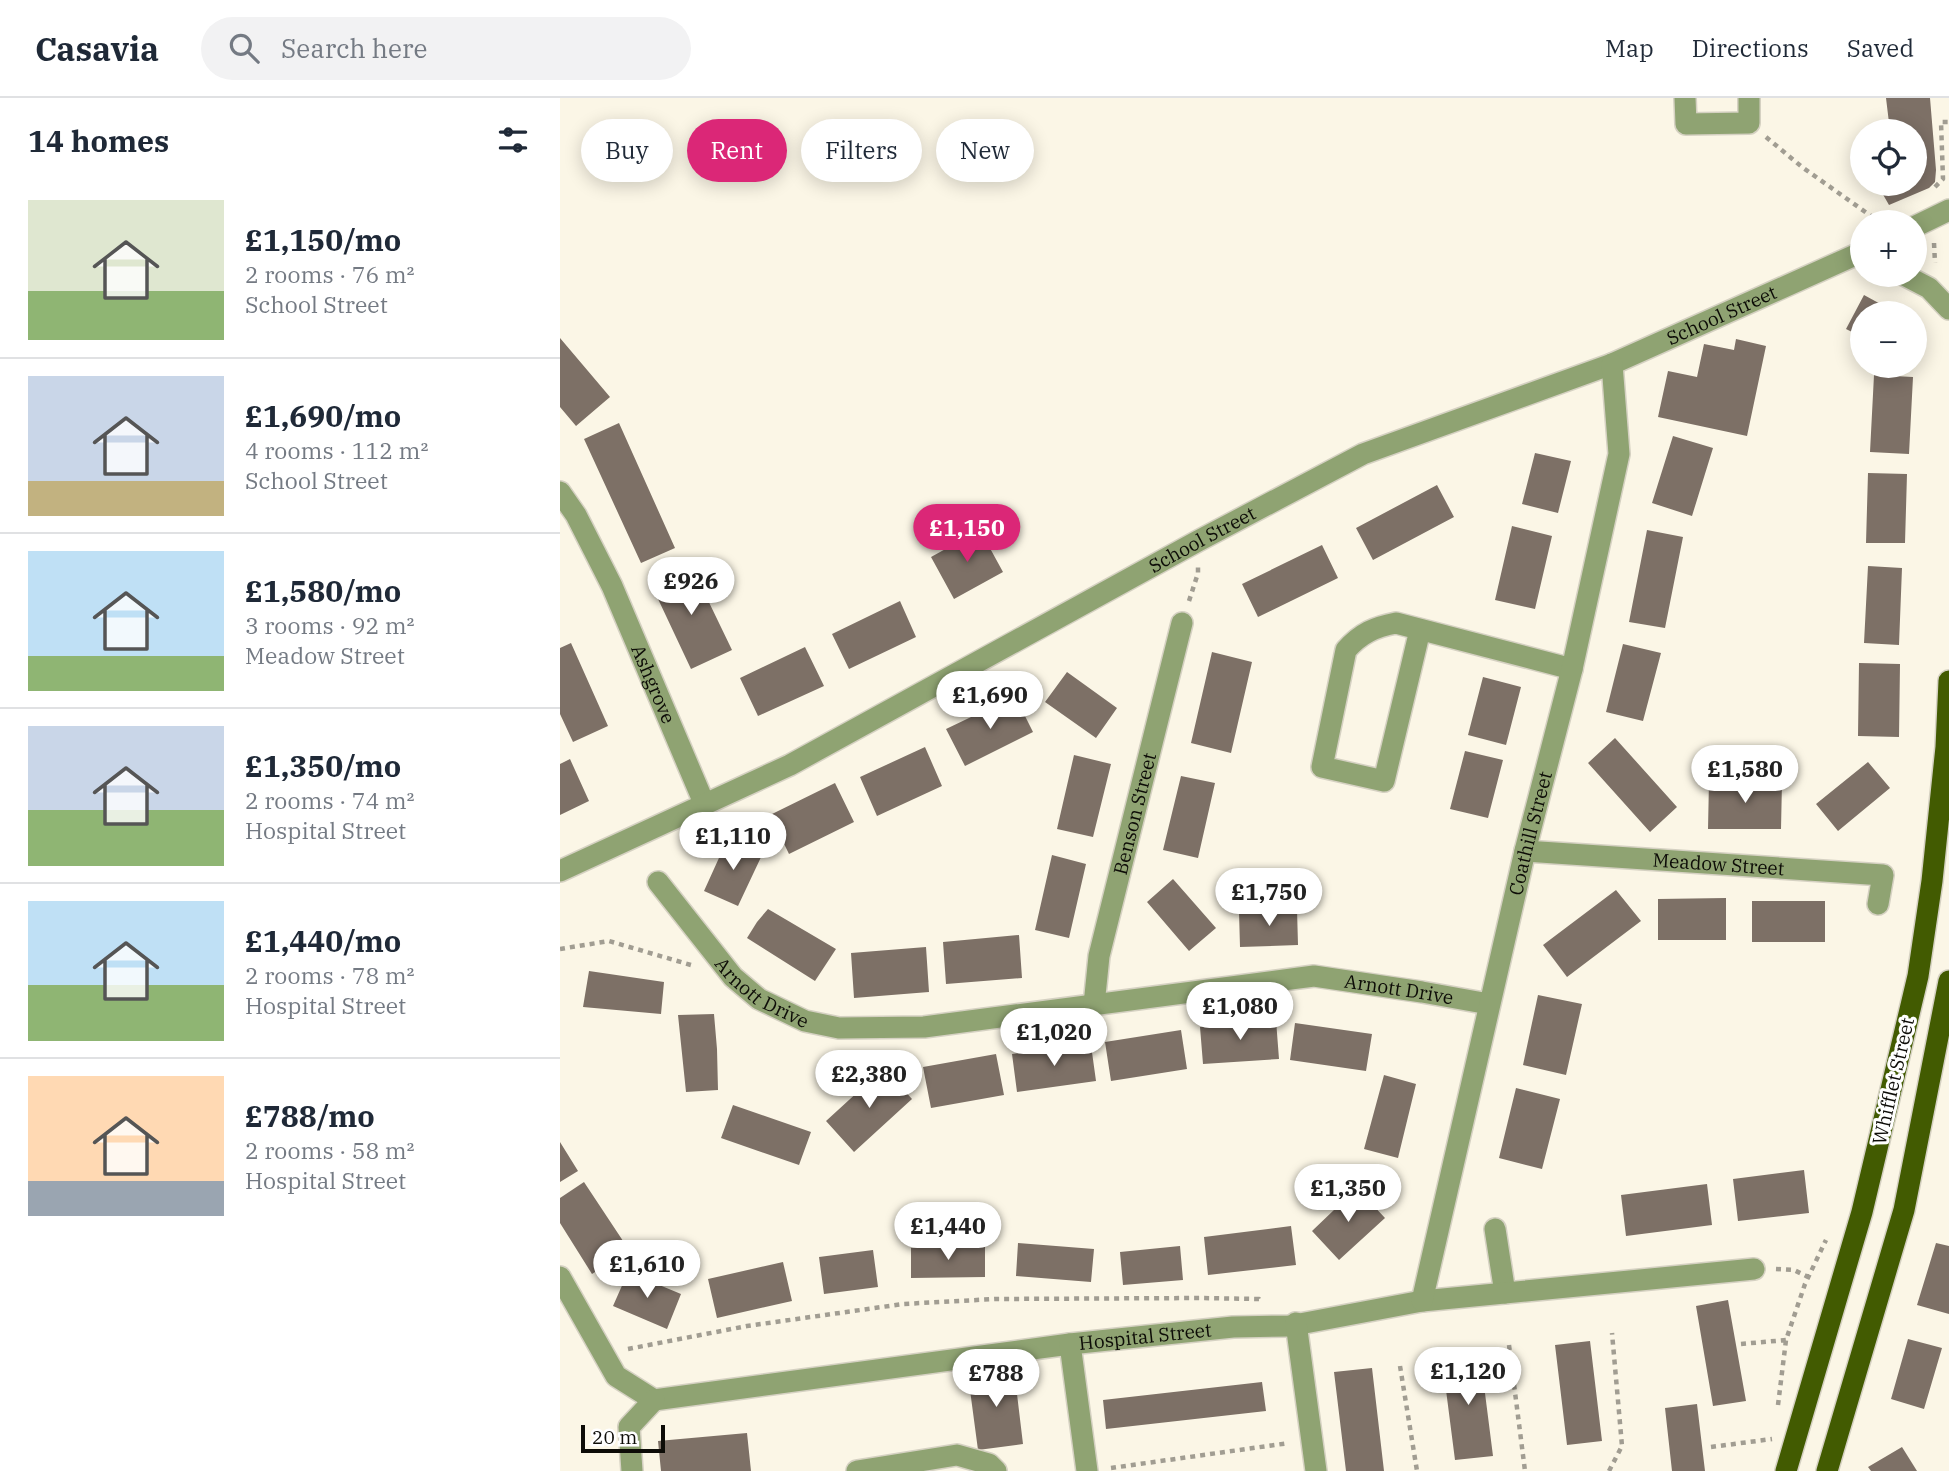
<!DOCTYPE html>
<meta charset="utf-8">
<style>
:root{--surface:#fff;--page:#f2f2f3;--text:#1f2937;--muted:#747a83;--line:#e0e1e3;--accent:#db2777}
body{margin:0;font-family:"IBM Plex Serif",serif;background:var(--page);color:var(--text);height:100vh;display:flex;flex-direction:column;font-size:26px;white-space:nowrap}
*{box-sizing:border-box;margin:0}
p{font-size:23px;color:var(--muted)}
.icon{flex:none;width:38px;height:38px;fill:none;stroke:currentColor;stroke-width:2;stroke-linecap:round;stroke-linejoin:round}
.map{position:relative;flex:1;overflow:hidden}
.details{display:flex;flex-direction:column;background:var(--surface);width:560px}
.details>*{flex:none}
.hud{position:absolute;left:21px;top:21px;width:665px;height:63px;display:flex;gap:14px}
.fabs{position:absolute;left:1290px;top:21px;display:grid;gap:14px}
.fabs a{display:grid;place-items:center;width:77px;height:77px;border-radius:50%;background:var(--surface);box-shadow:0 4px 18px #0003;font-size:35px}
.scale{position:absolute;left:21px;bottom:18px;width:84px;box-sizing:border-box;padding-left:7px;border:4px solid #0d0c07;border-top:0;font-size:19px;line-height:24px;white-space:nowrap;color:#0d0c07;-webkit-text-stroke:5px #fff;paint-order:stroke}
.price{position:absolute;translate:-50% -60px;padding:0 16px;border-radius:24px;background:#fff;color:#222;font-size:23px;line-height:46px;filter:drop-shadow(0 2px 4px #0008)}
.price::after{content:'';position:absolute;left:50%;top:42px;width:21px;height:16px;margin-left:-10px;background:inherit;clip-path:polygon(0 0,100% 0,50% 100%)}
.price.selected{background:var(--accent);color:#fff}
ul{padding:0;list-style:none}
li{display:flex;align-items:center;gap:21px;height:175px;padding:0 28px}
li+li{border-top:2px solid var(--line)}
li span{display:grid;place-items:center;flex:none;width:196px;height:140px;border-radius:0px;color:#555}
li>.icon{margin-inline-start:auto}
span .icon{width:84px;height:84px;fill:#fffc;stroke-width:1}
li b{font-size:30px}
h2{display:flex;justify-content:space-between;align-items:center;height:84px;padding:0 28px;font-size:30px}
.chip{padding:0 24px;border-radius:32px;background:var(--surface);box-shadow:0 4px 18px #0003;font-size:24px;line-height:63px}
.chip.selected{background:var(--accent);color:#fff}
header{display:flex;align-items:center;gap:42px;box-sizing:border-box;height:98px;padding:0 35px;background:var(--surface);border-bottom:2px solid var(--line)}
header strong{font-size:33px}
nav{display:flex;gap:38px;margin-inline-start:auto;font-size:24px}
.search{width:490px;height:63px;background:var(--page);display:flex;align-items:center;gap:18px;box-sizing:border-box;padding:0 24px;border-radius:38px;color:var(--muted);font-size:26px}
main{display:flex;flex:1;min-height:0}
.map>svg:first-child{display:block}
.building{fill:#7d7066}
.lines{fill:none;stroke-linecap:round;stroke-linejoin:round}
.minor-casing{stroke:#d5d1c2;stroke-width:24}
.major-casing{stroke:#d5d1c2;stroke-width:24}
.path{stroke:#a19d92;stroke-width:4.5;stroke-dasharray:5 5;stroke-linecap:butt}
.minor{stroke:#8fa372;stroke-width:21}
.major{stroke:#425b01;stroke-width:21}
.labels{text-anchor:middle;stroke-width:6;stroke-linejoin:round;paint-order:stroke}
.street-label{font-size:19px;fill:#0d0c07;stroke:#fff}
</style>
<header>
<strong>Casavia</strong>
<div class="search"><svg class="icon" aria-label="search" viewBox="0 0 24 24"><circle cx="10" cy="10" r="6"/><path d="M15 15l6 6"/></svg>Search here</div>
<nav><a>Map</a><a>Directions</a><a>Saved</a></nav>
</header>
<main>
<section class="details">
<h2>14 homes<svg class="icon" aria-label="filters" viewBox="0 0 24 24"><path d="M4 7h16M4 17h16"/><circle cx="9" cy="7" r="2"/><circle cx="15" cy="17" r="2"/></svg></h2>
<ul>
<li><span style="background:linear-gradient(#dfe7d0 65%,#8fb573 0)"><svg class="icon" aria-label="home" viewBox="0 0 24 24"><path d="M3 11l9-7 9 7M6 9v11h12V9"/></svg></span><div><b>£1,150/mo</b><p>2 rooms · 76 m²</p><p>School Street</p></div></li>
<li><span style="background:linear-gradient(#c9d6e8 75%,#c2b280 0)"><svg class="icon" aria-label="home" viewBox="0 0 24 24"><path d="M3 11l9-7 9 7M6 9v11h12V9"/></svg></span><div><b>£1,690/mo</b><p>4 rooms · 112 m²</p><p>School Street</p></div></li>
<li><span style="background:linear-gradient(#bfe0f5 75%,#8fb573 0)"><svg class="icon" aria-label="home" viewBox="0 0 24 24"><path d="M3 11l9-7 9 7M6 9v11h12V9"/></svg></span><div><b>£1,580/mo</b><p>3 rooms · 92 m²</p><p>Meadow Street</p></div></li>
<li><span style="background:linear-gradient(#c9d6e8 60%,#8fb573 0)"><svg class="icon" aria-label="home" viewBox="0 0 24 24"><path d="M3 11l9-7 9 7M6 9v11h12V9"/></svg></span><div><b>£1,350/mo</b><p>2 rooms · 74 m²</p><p>Hospital Street</p></div></li>
<li><span style="background:linear-gradient(#bfe0f5 60%,#8fb573 0)"><svg class="icon" aria-label="home" viewBox="0 0 24 24"><path d="M3 11l9-7 9 7M6 9v11h12V9"/></svg></span><div><b>£1,440/mo</b><p>2 rooms · 78 m²</p><p>Hospital Street</p></div></li>
<li><span style="background:linear-gradient(#ffd9b3 75%,#9aa5b1 0)"><svg class="icon" aria-label="home" viewBox="0 0 24 24"><path d="M3 11l9-7 9 7M6 9v11h12V9"/></svg></span><div><b>£788/mo</b><p>2 rooms · 58 m²</p><p>Hospital Street</p></div></li>
</ul>
</section>
<div class="map">
<svg width="1389" height="1373" viewBox="0 0 1389 1373">
<rect width="100%" height="100%" fill="#fbf6e6"/>
<path class="building" d="M1326,0H1370L1376,72L1375,84L1369,90L1329,107L1317,86H1354V33H1330Z
M1304,197L1337,215H1302V239L1286,231Z
M0,240L50,299L16,328L0,309Z
M1176,241L1206,248L1187,338L1098,319L1108,273L1137,279L1144,246L1174,252Z
M1314,277L1353,279L1349,356L1310,354Z
M59,325L115,450L81,465L24,341Z
M1113,338L1153,350L1132,418L1092,405Z
M975,355L1011,363L998,415L962,406Z
M1308,375L1347,376L1345,445H1306Z
M877,387L894,419L813,462L796,430Z
M952,428L992,438L975,511L935,502Z
M420,432L443,474L394,501L371,459Z
M1087,432L1123,439L1105,530L1069,524Z
M762,447L778,480L698,519L682,486Z
M131,467L172,552L131,571L91,486Z
M1308,468L1342,470L1339,547L1304,545Z
M340,503L356,539L289,571L272,536Z
M11,545L48,628L13,644L0,616V550Z
M1063,546L1101,555L1083,623L1046,614Z
M245,549L264,588L198,618L180,580Z
M652,554L692,564L671,655L631,645Z
M1299,565L1340,566L1339,639L1298,638Z
M507,574L557,610L536,640L485,604Z
M923,579L961,589L946,647L908,637Z
M455,598L473,634L405,668L386,631Z
M1055,640L1117,709L1090,734L1028,665Z
M365,649L382,688L317,718L300,679Z
M905,653L943,662L928,720L890,711Z
M514,657L551,666L533,739L497,731Z
M10,661L29,703L0,717V666Z
M1308,664L1330,690L1278,733L1256,706Z
M621,678L655,685L638,760L603,752Z
M1149,683L1222,684L1221,731H1148Z
M275,685L294,724L229,756L210,717Z
M168,740L202,757L178,808L144,793Z
M492,757L526,766L509,840L475,832Z
M613,781L656,830L629,853L587,804Z
M1056,792L1081,823L1007,879L983,847Z
M1166,800V842H1098V801Z
M1192,803H1265V844H1192Z
M208,811L276,851L255,883L187,840L197,824Z
M737,811L738,847L680,849L679,814Z
M459,837L462,880L386,886L383,844Z
M366,849L369,894L294,900L291,855Z
M29,873L104,884L101,916L23,909Z
M978,897L1022,906L1006,977L963,967Z
M154,916L157,951L158,992L126,994L118,917Z
M716,922L719,961L643,966L640,929Z
M735,925L812,936L806,973L730,962Z
M621,932L627,971L551,983L545,944Z
M531,947L536,983L457,994L452,956Z
M436,956L444,997L371,1010L363,969Z
M324,970L352,1001L294,1054L266,1023Z
M824,977L856,986L838,1060L804,1051Z
M956,990L1000,1001L982,1071L939,1060Z
M173,1007L251,1034L239,1067L161,1040Z
M0,1044L18,1073L0,1084Z
M1244,1072L1249,1115L1178,1123L1173,1081Z
M24,1084L69,1152L32,1176L0,1125V1100Z
M1147,1086L1152,1127L1066,1138L1061,1097Z
M797,1090L825,1120L779,1162L752,1133Z
M731,1128L736,1167L648,1177L644,1139Z
M458,1145L534,1151L531,1184L456,1178Z
M1376,1145L1389,1148V1216L1357,1207Z
M620,1148L623,1182L563,1187L560,1154Z
M425,1149V1179L351,1180V1150Z
M313,1152L318,1189L264,1196L259,1159Z
M223,1164L232,1203L157,1220L148,1181Z
M68,1174L121,1196L107,1231L53,1208Z
M1168,1202L1186,1303L1153,1308L1136,1208Z
M1348,1241L1382,1250L1364,1311L1331,1301Z
M1030,1243L1042,1343L1007,1347L995,1247Z
M920,1256L933,1358L895,1362L882,1261Z
M812,1270L824,1373H786L774,1274Z
M454,1271L463,1346L418,1352L408,1277Z
M702,1284L706,1313L546,1331L543,1302Z
M1137,1306L1145,1373H1112L1105,1310Z
M187,1335L191,1373H101L98,1343Z
M1342,1349L1357,1373H1311L1308,1369Z"/>
<g class="lines">
<defs>
<g id="minor">
<path d="M1125,0L1126,26L1189,25V0"/>
<path d="M1354,129L1389,112"/>
<path d="M1344,177L1369,190L1389,211"/>
<path id="s1" d="M0,394L16,417L52,488L144,705"/>
<path d="M860,532L824,683L762,669L786,552C801,535 815,529 836,525L1012,571"/>
<path id="s2" d="M965,753L1323,777L1318,806"/>
<path id="s3" d="M0,773L230,667L638,443L803,356L1052,266L1302,154"/>
<path id="s4" d="M98,784L173,879L199,901L245,923L279,930L364,929L754,878L862,894L929,906"/>
<path id="s5" d="M534,907L539,858L622,525"/>
<path d="M935,1131L945,1195"/>
<path id="s6" d="M0,1179L56,1278L94,1302L510,1246L673,1229L729,1228L862,1203L1194,1171"/>
<path id="s7" d="M862,1203L965,753L1012,571L1059,356L1052,266"/>
<path d="M736,1225L756,1373"/>
<path d="M510,1246L527,1373"/>
<path d="M72,1373L69,1329L94,1302"/>
<path d="M297,1373L397,1357L429,1366L436,1373"/>
</g>
<path id="major" d="M1226,1373L1302,1114L1358,878L1372,783L1386,649L1389,583
M1267,1373L1344,1112L1389,883"/>
</defs>
<use href="#minor" class="minor-casing"/>
<use href="#major" class="major-casing"/>
<path class="path" d="M1206,39L1242,69L1311,118L1314,124
M1375,89L1383,81L1381,24H1389
M1374,145L1375,165
M629,503L638,475V468
M0,851L49,843L131,867
M1216,1171L1234,1172L1248,1179
M1181,1246L1226,1242
M949,1247L965,1373
M68,1251L187,1228L343,1206L435,1201L641,1200L699,1201L701,1205
M840,1268L857,1373
M1218,1307L1226,1242L1245,1186L1266,1142
M1151,1349L1212,1341
M551,1370L729,1345
M1049,1373L1062,1348L1052,1235"/>
<use href="#minor" class="minor"/>
<use href="#major" class="major"/>
</g>
<g class="labels">
<g class="street-label">
<text dy="7" stroke="none"><textPath href="#s3" startOffset="1290">School Street</textPath></text>
<text dy="7" stroke="none"><textPath href="#s3" startOffset="723">School Street</textPath></text>
<text dy="7" stroke="none"><textPath href="#s1" startOffset="214">Ashgrove</textPath></text>
<text dy="7" stroke="none"><textPath href="#s5" startOffset="196">Benson Street</textPath></text>
<text dy="7" stroke="none"><textPath href="#s7" startOffset="480">Coathill Street</textPath></text>
<text dy="7" stroke="none"><textPath href="#s2" startOffset="194">Meadow Street</textPath></text>
<text dy="7" stroke="none"><textPath href="#s4" startOffset="154">Arnott Drive</textPath></text>
<text dy="7" stroke="none"><textPath href="#s4" startOffset="805">Arnott Drive</textPath></text>
<text transform="translate(1333 983) rotate(-77)" y="7">Whifflet Street</text>
<text dy="7" stroke="none"><textPath href="#s6" startOffset="654">Hospital Street</textPath></text>
</g>
</g>
</svg>
<div class="fabs">
<a><svg class="icon" aria-label="locate" viewBox="0 0 24 24"><circle cx="12" cy="12" r="6"/><path d="M12 2v4M12 18v4M2 12h4M18 12h4"/></svg></a>
<a>+</a>
<a>−</a>
</div>
<div class="scale">20 m</div>
<b class="price selected" style="left:407px;top:466px">£1,150</b>
<b class="price" style="left:131px;top:519px">£926</b>
<b class="price" style="left:430px;top:633px">£1,690</b>
<b class="price" style="left:1185px;top:707px">£1,580</b>
<b class="price" style="left:173px;top:774px">£1,110</b>
<b class="price" style="left:709px;top:830px">£1,750</b>
<b class="price" style="left:680px;top:944px">£1,080</b>
<b class="price" style="left:494px;top:970px">£1,020</b>
<b class="price" style="left:309px;top:1012px">£2,380</b>
<b class="price" style="left:788px;top:1126px">£1,350</b>
<b class="price" style="left:388px;top:1164px">£1,440</b>
<b class="price" style="left:87px;top:1202px">£1,610</b>
<b class="price" style="left:908px;top:1309px">£1,120</b>
<b class="price" style="left:436px;top:1311px">£788</b>
<div class="hud">
<a class="chip">Buy</a>
<a class="chip selected">Rent</a>
<a class="chip">Filters</a>
<a class="chip">New</a>
</div>
</div>
</main>
